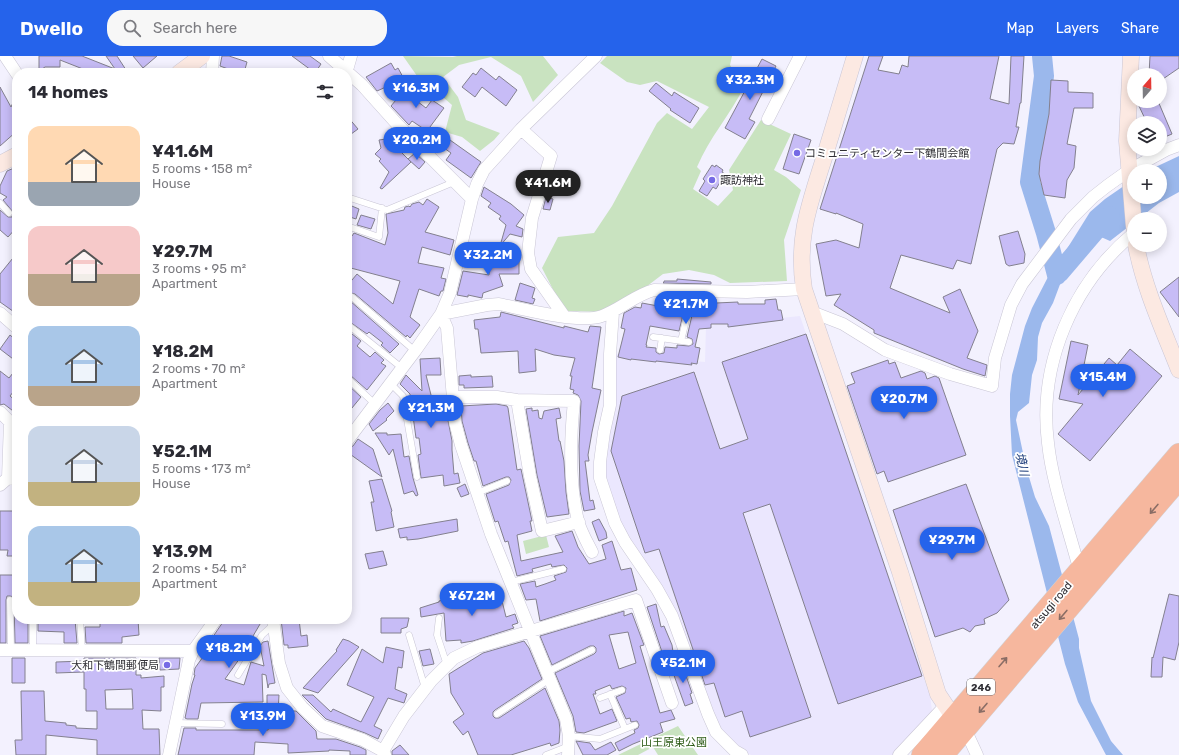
<!DOCTYPE html>
<meta charset="utf-8">
<style>
:root{--surface:#fff;--page:#f7f7f7;--text:#2b2b33;--muted:#7c7c81;--accent:#2563eb}
body{margin:0;font-family:Rubik,"Noto Sans JP",sans-serif;background:var(--page);color:var(--text);height:100vh;display:flex;flex-direction:column;font-size:15px;white-space:nowrap}
*{box-sizing:border-box;margin:0}
p{font-size:13px;color:var(--muted)}
.icon{flex:none;width:22px;height:22px;fill:none;stroke:currentColor;stroke-width:2;stroke-linecap:round;stroke-linejoin:round}
.map{position:relative;flex:1;overflow:hidden}
.details{position:absolute;left:12px;top:12px;width:340px;height:556px;display:flex;flex-direction:column;background:var(--surface);border-radius:16px;box-shadow:0 2px 10px #0003}
.details>*{flex:none}
.needle{width:26px;rotate:20deg}
.controls{position:absolute;left:1127px;top:12px;display:grid;gap:8px}
.controls a{display:grid;place-items:center;width:40px;height:40px;border-radius:50%;background:var(--surface);box-shadow:0 2px 10px #0003;font-size:20px}
.price{position:absolute;translate:-50% -34px;padding:0 9px;border-radius:14px;background:var(--accent);color:#fff;font-size:13px;line-height:26px;filter:drop-shadow(0 1px 2px #0008)}
.price::after{content:'';position:absolute;left:50%;top:24px;width:12px;height:9px;margin-left:-6px;background:inherit;clip-path:polygon(0 0,100% 0,50% 100%)}
.price.current{background:#222;color:#fff}
ul{padding:0;list-style:none}
li{display:flex;align-items:center;gap:12px;height:100px;padding:0 16px}
li span{display:grid;place-items:center;flex:none;width:112px;height:80px;border-radius:12px;color:#555}
li>.icon{margin-inline-start:auto}
span .icon{width:48px;height:48px;fill:#fffc;stroke-width:1}
li b{font-size:17px}
h2{display:flex;justify-content:space-between;align-items:center;height:48px;padding:0 16px;font-size:17px}
header{display:flex;align-items:center;gap:24px;box-sizing:border-box;height:56px;padding:0 20px;background:var(--accent);color:#fff}
header strong{font-size:19px}
nav{display:flex;gap:22px;margin-inline-start:auto;font-size:14px}
.search{width:280px;height:36px;background:var(--page);display:flex;align-items:center;gap:10px;box-sizing:border-box;padding:0 14px;border-radius:16px;color:var(--muted);font-size:15px}
.map>svg:first-child{display:block}
.built{fill:#ebe7fe}
.green{fill:#c9e3c0}
.water{fill:#9bb8ec}
.lines{fill:none;stroke-linecap:round;stroke-linejoin:round}
.river{stroke:#9bb8ec;stroke-width:20}
.building{fill:#c7bcf6;stroke:#83808e;fill-rule:evenodd}
.lane-casing{stroke:#c9c6d5;stroke-width:7}
.street-casing{stroke:#c9c6d5;stroke-width:13}
.secondary-casing{stroke:#c9c6d5;stroke-width:17}
.highway-casing{stroke:#d2d1d3;stroke-width:22}
.lane{stroke:#fff;stroke-width:6}
.street{stroke:#fff;stroke-width:12}
.secondary{stroke:#fce9e2;stroke-width:16}
.highway{stroke:#f6b79e;stroke-width:21}
.oneway{stroke:#8a6d65}
.poi-dot{fill:#766ae5;stroke:#fff;stroke-width:1.5}
.labels{text-anchor:middle;stroke-width:3.5;stroke-linejoin:round;paint-order:stroke}
.shield{fill:#fff;stroke:#6f6e72;stroke-width:1}
.shield-label{font-size:10px;font-weight:bold;fill:#313036}
.poi-label{font-size:11px;fill:#313036;stroke:#fff;text-anchor:start}
.street-label{font-size:11px;fill:#313036;stroke:#fff}
.park-label{font-size:11px;fill:#2b5a15;stroke:#fff}
.water-label{font-size:12px;font-style:italic;fill:#193977;stroke:#fff}
</style>
<header>
<strong>Dwello</strong>
<div class="search"><svg class="icon" aria-label="search" viewBox="0 0 24 24"><circle cx="10" cy="10" r="6"/><path d="M15 15l6 6"/></svg>Search here</div>
<nav><a>Map</a><a>Layers</a><a>Share</a></nav>
</header>
<div class="map">
<svg width="1179" height="699" viewBox="0 0 1179 699">
<rect width="100%" height="100%" fill="#f3f1fe"/>
<path class="built" d="M800,260L930,640L932,655L927,667L895,699H751L742,694L721,674L677,564L627,484L604,422L615,298L705,306L706,270Z"/>
<path class="green" d="M403,0L453,1L457,0H543L558,19L533,46L521,20L491,1L459,9L443,21L458,41L466,64L500,77L494,84L480,95L462,81L445,76L452,49L436,35L429,37Z
M607,0H732L730,9L744,31C730,59 709,82 697,111L701,115L693,133L718,150L733,134L729,114L761,64L791,78L774,114L786,121L801,134L784,184L787,225L730,227L714,219L689,214L663,218L613,256L564,255L542,212L558,181L594,177L612,150L657,67L667,57L692,73L709,51L657,25L640,29L627,26L600,7Z
M546,479L549,491L526,498L523,485Z
M678,670L698,699H658L653,691L638,699H618Z"/>
<path class="water" d="M1179,100V136L1159,147L1110,185L1101,181L1087,179L1065,215L1053,247L1042,267L1038,281L1037,304L1032,319L1029,347L1018,356L1016,364L1026,411L1035,441L1049,470L1079,583V592L1091,645L1111,685L1123,699H1106L1078,646L1065,608L1012,399L1010,360V338L1012,319L1025,270L1032,252L1048,221L1065,196L1090,156L1105,143L1134,123V141H1160V115H1147Z"/>
<g class="lines">
<path class="river" d="M1042,0L1044,20L1030,126L1046,177L1057,219
M1059,217L1094,176L1110,160"/>
</g>
<path class="building" d="M39,0H82L115,13L106,0H117L128,17H89L88,15L60,4V11H45L39,15Z
M133,0H157L143,12Z
M222,0H229L247,6L244,17H239L220,10Z
M292,0H310L321,8L315,17Z
M869,0H883L878,14L899,18L902,9L908,11L909,0H999L990,43L1009,48L1011,0H1024L1021,47H1020L1016,71H1019L1014,88L1003,87L997,93L971,208L957,204L953,213L901,199L890,232L950,257L943,241L960,233L978,275L967,302L987,309L985,320L963,313L874,277V274L834,249L841,238L826,240L816,188L836,184L859,192L863,168L836,157V158L820,153Z
M1150,0H1179V12L1160,25V19H1149Z
M762,3L776,10L749,63L755,66L745,83L725,72Z
M391,7L395,14L398,12L404,23L377,35L366,21Z
M481,12L496,24L499,20L517,34L506,50L482,31L475,41L462,31L473,17L476,19Z
M414,22L419,27L409,39L426,52L432,44L444,52L427,75L412,65L409,69L391,50Z
M1051,24L1068,25V36L1093,37V52H1074L1067,88L1076,90L1074,112L1067,124L1065,142L1044,139L1039,118L1040,105L1049,58Z
M656,27L672,40L674,36L699,52L690,67L670,54L671,53L649,35Z
M0,31L11,51L17,38V75L0,90Z
M1138,45H1158L1172,78L1160,83V67H1147L1138,48Z
M347,60L358,73L347,81Z
M395,77L399,85L393,88L411,106L382,133L380,132L389,116L379,105L381,103L375,98L381,92L379,84L386,83V80Z
M794,78L811,84L799,118L783,113Z
M450,84L481,106L471,122L446,104L451,97L444,92Z
M415,97L425,106L419,113L408,103Z
M712,109L715,111L716,109L723,114L722,116L725,118L716,133L713,131L707,140L699,135L705,125L703,123Z
M14,112H17V171L8,181L0,174V154L8,161H12L13,156L3,144L7,141L0,137V130L7,115Z
M484,131L511,148L524,159L516,170L523,173L522,181L510,178L500,190L506,169L499,163L501,160L488,151L491,147L481,140Z
M546,141L553,143L550,154L543,153Z
M427,143L439,151L425,176L454,184L450,199L422,191L418,207L444,212L441,222L446,223L443,235H441L439,240L419,233L410,261L420,269L410,282L407,279L406,281L355,238L351,237L348,240L349,244L399,288L390,297L381,289L383,287L369,276L367,278L347,264V230L357,218L393,248L400,225L347,211V178L352,180L354,177L385,189L388,177L386,158L404,154L405,151L409,150L410,151L412,148L419,146L423,149Z
M347,148L359,153L356,163L347,160Z
M361,159L375,163L371,173L357,169Z
M1018,175L1025,198L1024,207L1009,210L1006,208L999,180Z
M487,189H496L497,203H519V218H499L503,230L483,237L482,242L468,239V241L457,239L463,215L489,219L490,209H489Z
M17,197V258L0,246V218Z
M1179,221V261L1160,236Z
M677,223L711,226V228L663,227L664,226V225H677Z
M520,227L535,232L532,242L535,243L533,248L515,244Z
M658,242H687L679,275L650,270L646,289H647L646,291L656,292V296L659,298L664,297L665,291L677,292V289L689,290L693,288L692,283L687,281L696,242L716,243V247L738,246V248H765V244L776,243L778,254H781L783,264L728,271V268H711V272L699,273L695,291L700,292L697,308L691,307L692,309L656,305V306L631,303V304L618,301L625,273L621,272L624,257L635,251L641,252L642,247L658,250Z
M501,256L564,272V270L588,276L590,270L601,271L592,332L601,334L592,376L588,399L589,405H585L590,445L593,444L595,453L584,455L580,435L579,390L581,345L578,339L573,337L574,334L570,333L572,320H570L575,302L554,299L535,293L536,315L519,317L518,295L481,297L478,273H475L474,264L500,261Z
M347,274L361,285L357,290L370,301L375,296L384,304L381,307L386,310L367,334L350,319L347,318Z
M806,278L922,620L838,648L770,448L743,457L811,661L750,681L742,655L725,661L714,627L705,629L659,493L645,497L611,395L622,340L694,316L720,393L748,383L722,306Z
M10,279L17,285V306L0,293Z
M1071,285L1088,289L1078,339L1109,302L1117,309L1130,293L1162,320L1090,405L1058,378L1083,348L1059,343Z
M440,302L441,319H426L432,343L420,347L422,362L447,359L452,385V394L454,418L458,417L460,427L444,430L443,419L421,422L418,399L421,398L419,382H416L410,338L400,328L406,319L422,335L420,303Z
M888,304L889,308L895,306L901,322L921,315L925,317L927,323L935,320L939,322L966,399L888,426L884,415L877,418L847,330L855,327L851,317Z
M17,312V331L10,340L17,346V358L4,348L0,349V315L9,322Z
M471,319V321L492,320L493,331L464,332V329H459V320Z
M347,328L361,341L347,358Z
M388,347L394,355L386,363L387,364L373,375L369,368L380,354Z
M496,348L507,350L508,352L517,414L521,413L532,465H530L532,475L517,479L521,505L563,496L555,480L572,475L578,491L589,508L606,503L602,489L612,485L621,514L631,512L637,534L540,565L536,543L526,544L520,528L535,525L536,531L545,528L556,524L554,520L566,516L567,512L564,509L552,511L551,508L532,513L533,516L517,520L508,485L505,486L498,465L495,466L486,438L509,429L511,424L509,421H506L483,430L476,405H474L468,387L462,365L461,350Z
M532,352V355L538,354L539,362L542,363L544,355L559,352L561,362L556,363L559,385H560L564,405L566,436L569,458L547,461L537,419L526,353Z
M375,377H387V379L401,378L404,401L409,400L413,422L418,439L416,440L413,435L404,438L393,393L389,399Z
M358,383L373,393L382,421L347,396L348,392L353,390Z
M382,423L392,455L391,456L394,471L376,475L371,446H374L369,425Z
M465,428L469,438L461,441L457,432Z
M966,428L1009,544L997,557L984,563L985,568L975,570L970,576L963,572L935,581L893,454Z
M0,455H17V500H7L8,494H0Z
M457,463L458,475L418,483L407,484V481L400,482L398,473Z
M599,463L606,476L607,482L599,485L592,466Z
M383,495L387,509L369,513L365,498Z
M0,519H16L17,563H28V587H15L14,544V541L10,540H7L6,544V587H0Z
M493,533L497,546L502,545L506,561L515,558L518,567L512,569L514,572L473,585L461,587V584L446,585L444,557L421,561L420,552L439,546V545L457,541L458,544Z
M1169,538L1179,540V586L1175,604L1163,601L1162,621H1151L1152,601L1153,602Z
M656,548L661,571L664,570L672,589L673,596L663,599L647,551Z
M624,555V560L632,557L644,589L640,590L660,657L671,654L675,663L660,667L663,676L633,688L619,695L615,687L635,677L634,674L638,672L639,669L637,665L631,666L630,662L626,663L616,641L625,637L626,632L622,630L612,633L610,629L595,635L596,638H593L600,658L612,653L617,665L584,677L576,676L573,660L555,617L594,598L596,596V592L594,590H590L552,609L540,580ZM628,576L636,607L619,613L609,579Z
M381,562H409L407,571L401,573V577H381Z
M38,563H75L77,587H64V576L38,575Z
M100,563H138L139,579L122,581V587H86L85,571H100Z
M225,563H263L246,592L239,590L235,592V596L241,600L240,602L225,623L244,629L251,606L264,610L260,590L263,586L268,585L275,627L269,628L268,632L266,619L262,618L263,646L201,647L198,663H187L185,662L192,628L195,619H194L195,612L213,587L210,585Z
M281,563H299L301,580L307,579L308,590L288,592V589H284Z
M343,583L349,585L359,591L318,637L303,632L337,595L336,594Z
M524,585L529,592L542,623L495,654L493,656V660L495,662H499L545,632L559,665L560,674L559,687L551,690L550,687L511,699H478L468,675L463,679L453,666L464,658L451,637L449,618L483,597Z
M386,591L404,595L402,612L398,611L395,633L407,638L404,647L388,642L374,670L382,674L378,683L365,677L326,663L302,639H313L331,656L333,653L361,666L374,641L347,629L362,593L383,607Z
M430,593L434,608L423,610L419,595Z
M12,602H25V627H12Z
M84,602H136V619H141V622L164,620V631H161V655L142,654L143,673H159L160,699H97V684L46,679V699H16L15,684H22L21,635H44L45,665L66,667V669L76,670V672L97,673V655H86V633H84V616L56,617V606L84,605ZM132,633L133,653H106L105,634Z
M159,602H180L179,613L160,614Z
M682,608L692,637L690,638L693,647L685,650L671,611Z
M267,639H279L278,657L280,655H296L316,675L317,683H336L360,691L366,694V699H350V695L329,694V695L288,697V688L255,686L254,699H178L184,672H196V674H268L269,670L267,669Z
M576,685L590,687L595,694L611,686L616,694L607,699H583Z
M400,689L409,699H392V695Z"/>
<g class="lines">
<defs>
<path id="lane" d="M347,141L387,154L454,126
M0,147L9,157
M347,170L379,181L382,152
M352,241L415,295
M347,268L402,312
M653,281L689,286
M681,285L693,235
M660,294L662,282
M347,322L375,348
M391,328L403,340L417,421
M477,437L507,425
M511,526L563,513
M10,544L11,594
M439,562L437,579L447,609
M33,563V594
M80,563L82,595
M409,579L425,632
M239,594L250,599
M547,616L592,594
M238,619L262,579L273,569
M610,638L625,673
M600,642L622,634
M497,658L550,623
M175,667L222,668
M569,680L600,683L635,669
M546,699L569,690"/>
<path id="street" d="M5,0L17,18
M329,0L362,29L397,68L472,143
M347,14L351,0
M212,17L213,0
M768,63L800,0
M521,73L551,100L532,162L528,197L531,213L564,260
M613,256L610,298V349L604,376L600,406V422L615,467L625,486L657,533L672,560L708,658L716,676L735,695L742,699
M812,256L843,268L885,294L950,318L992,330L995,302L1011,249L1022,228L1071,163L1093,141L1107,130L1128,115L1166,94L1179,89
M0,257L17,272
M452,341H497L517,344L574,345C570,384 569,427 578,465C581,476 587,486 592,496
M517,344L530,420L542,475L579,466
M0,356L10,366L8,422
M347,385L415,295L441,258L450,237L472,143L477,128L484,114L521,73L596,0
M0,429L8,422L17,423
M1077,505C1067,468 1052,425 1048,387C1038,308 1073,227 1134,177
M273,563L279,607L287,632L302,651L322,670L363,684L383,695L385,699
M0,594L193,595
M965,673L977,699
M383,695L404,660L431,625L454,602L477,591L636,544L672,647
M169,699L189,604L193,595L216,563
M568,699L569,680L566,663L491,478L461,389L455,366L447,272L441,258L487,249L499,248C523,253 581,268 602,260C621,253 635,239 654,234L747,236L804,233
M899,699L945,650"/>
<path id="secondary" d="M855,0C845,33 835,66 825,99C810,147 796,181 804,233L900,516L938,638L954,662L961,669
M1131,0L1127,85L1134,171
M179,17L202,0
M0,108L17,99
M1136,189C1144,232 1163,273 1179,314"/>
<path id="highway" d="M922,699L1179,398
M943,699L1179,423"/>
</defs>
<use href="#lane" class="lane-casing"/>
<use href="#street" class="street-casing"/>
<use href="#secondary" class="secondary-casing"/>
<use href="#highway" class="highway-casing"/>
<use href="#lane" class="lane"/>
<use href="#street" class="street"/>
<use href="#secondary" class="secondary"/>
<use href="#highway" class="highway"/>
</g>
<defs><path id="oneway-shaft" d="M-6 0H5M1.5-3L5.5 0L1.5 3" fill="none" stroke-width="1.6" stroke-linecap="round" stroke-linejoin="round"/></defs>
<g class="oneway">
<use href="#oneway-shaft" transform="translate(1154 453) rotate(130)"/>
<use href="#oneway-shaft" transform="translate(1063 559) rotate(130)"/>
<use href="#oneway-shaft" transform="translate(1003 606) rotate(-49)"/>
<use href="#oneway-shaft" transform="translate(983 652) rotate(131)"/>
</g>
<g class="poi-dot">
<circle cx="797" cy="97" r="4"/>
<circle cx="712" cy="124" r="4"/>
<circle cx="167" cy="609" r="4"/>
</g>
<g class="labels">
<rect class="shield" x="967" y="623" width="28" height="16" rx="3"/>
<g class="shield-label">
<text x="981" y="635">246</text>
</g>
<g class="poi-label">
<text x="805" y="101">コミュニティセンター下鶴間会館</text>
<text x="720" y="128">諏訪神社</text>
<text x="159" y="613" text-anchor="end">大和下鶴間郵便局</text>
</g>
<g class="street-label">
<text transform="translate(1051 549) rotate(-50)" y="4">atsugi road</text>
</g>
<g class="park-label">
<text x="674" y="690">山王原東公園</text>
</g>
<g class="water-label">
<text transform="translate(1022 408) rotate(77)" y="4">境川</text>
</g>
</g>
</svg>
<div class="controls">
<a><svg class="needle" viewBox="-14 -14 28 28"><path d="M0-13l5 13h-10z" fill="#e53935"/><path d="M0 13l5-13h-10z" fill="#7c7c81"/></svg></a>
<a><svg class="icon" aria-label="layers" viewBox="0 0 24 24"><path d="M12 4l9 5-9 5-9-5zM3 14l9 5 9-5"/></svg></a>
<a>+</a>
<a>−</a>
</div>
<b class="price" style="left:750px;top:45px">¥32.3M</b>
<b class="price" style="left:416px;top:53px">¥16.3M</b>
<b class="price" style="left:417px;top:105px">¥20.2M</b>
<b class="price current" style="left:548px;top:148px">¥41.6M</b>
<b class="price" style="left:488px;top:220px">¥32.2M</b>
<b class="price" style="left:686px;top:269px">¥21.7M</b>
<b class="price" style="left:1103px;top:342px">¥15.4M</b>
<b class="price" style="left:904px;top:364px">¥20.7M</b>
<b class="price" style="left:431px;top:373px">¥21.3M</b>
<b class="price" style="left:952px;top:505px">¥29.7M</b>
<b class="price" style="left:472px;top:561px">¥67.2M</b>
<b class="price" style="left:229px;top:613px">¥18.2M</b>
<b class="price" style="left:683px;top:628px">¥52.1M</b>
<b class="price" style="left:263px;top:681px">¥13.9M</b>
<section class="details">
<h2>14 homes<svg class="icon" aria-label="filters" viewBox="0 0 24 24"><path d="M4 7h16M4 17h16"/><circle cx="9" cy="7" r="2"/><circle cx="15" cy="17" r="2"/></svg></h2>
<ul>
<li><span style="background:linear-gradient(#ffd9b3 70%,#9aa5b1 0)"><svg class="icon" aria-label="home" viewBox="0 0 24 24"><path d="M3 11l9-7 9 7M6 9v11h12V9"/></svg></span><div><b>¥41.6M</b><p>5 rooms · 158 m²</p><p>House</p></div></li>
<li><span style="background:linear-gradient(#f6c9c9 60%,#b9a48a 0)"><svg class="icon" aria-label="home" viewBox="0 0 24 24"><path d="M3 11l9-7 9 7M6 9v11h12V9"/></svg></span><div><b>¥29.7M</b><p>3 rooms · 95 m²</p><p>Apartment</p></div></li>
<li><span style="background:linear-gradient(#a9c7e8 75%,#b9a48a 0)"><svg class="icon" aria-label="home" viewBox="0 0 24 24"><path d="M3 11l9-7 9 7M6 9v11h12V9"/></svg></span><div><b>¥18.2M</b><p>2 rooms · 70 m²</p><p>Apartment</p></div></li>
<li><span style="background:linear-gradient(#c9d6e8 70%,#c2b280 0)"><svg class="icon" aria-label="home" viewBox="0 0 24 24"><path d="M3 11l9-7 9 7M6 9v11h12V9"/></svg></span><div><b>¥52.1M</b><p>5 rooms · 173 m²</p><p>House</p></div></li>
<li><span style="background:linear-gradient(#a9c7e8 70%,#c2b280 0)"><svg class="icon" aria-label="home" viewBox="0 0 24 24"><path d="M3 11l9-7 9 7M6 9v11h12V9"/></svg></span><div><b>¥13.9M</b><p>2 rooms · 54 m²</p><p>Apartment</p></div></li>
</ul>
</section>
</div>
